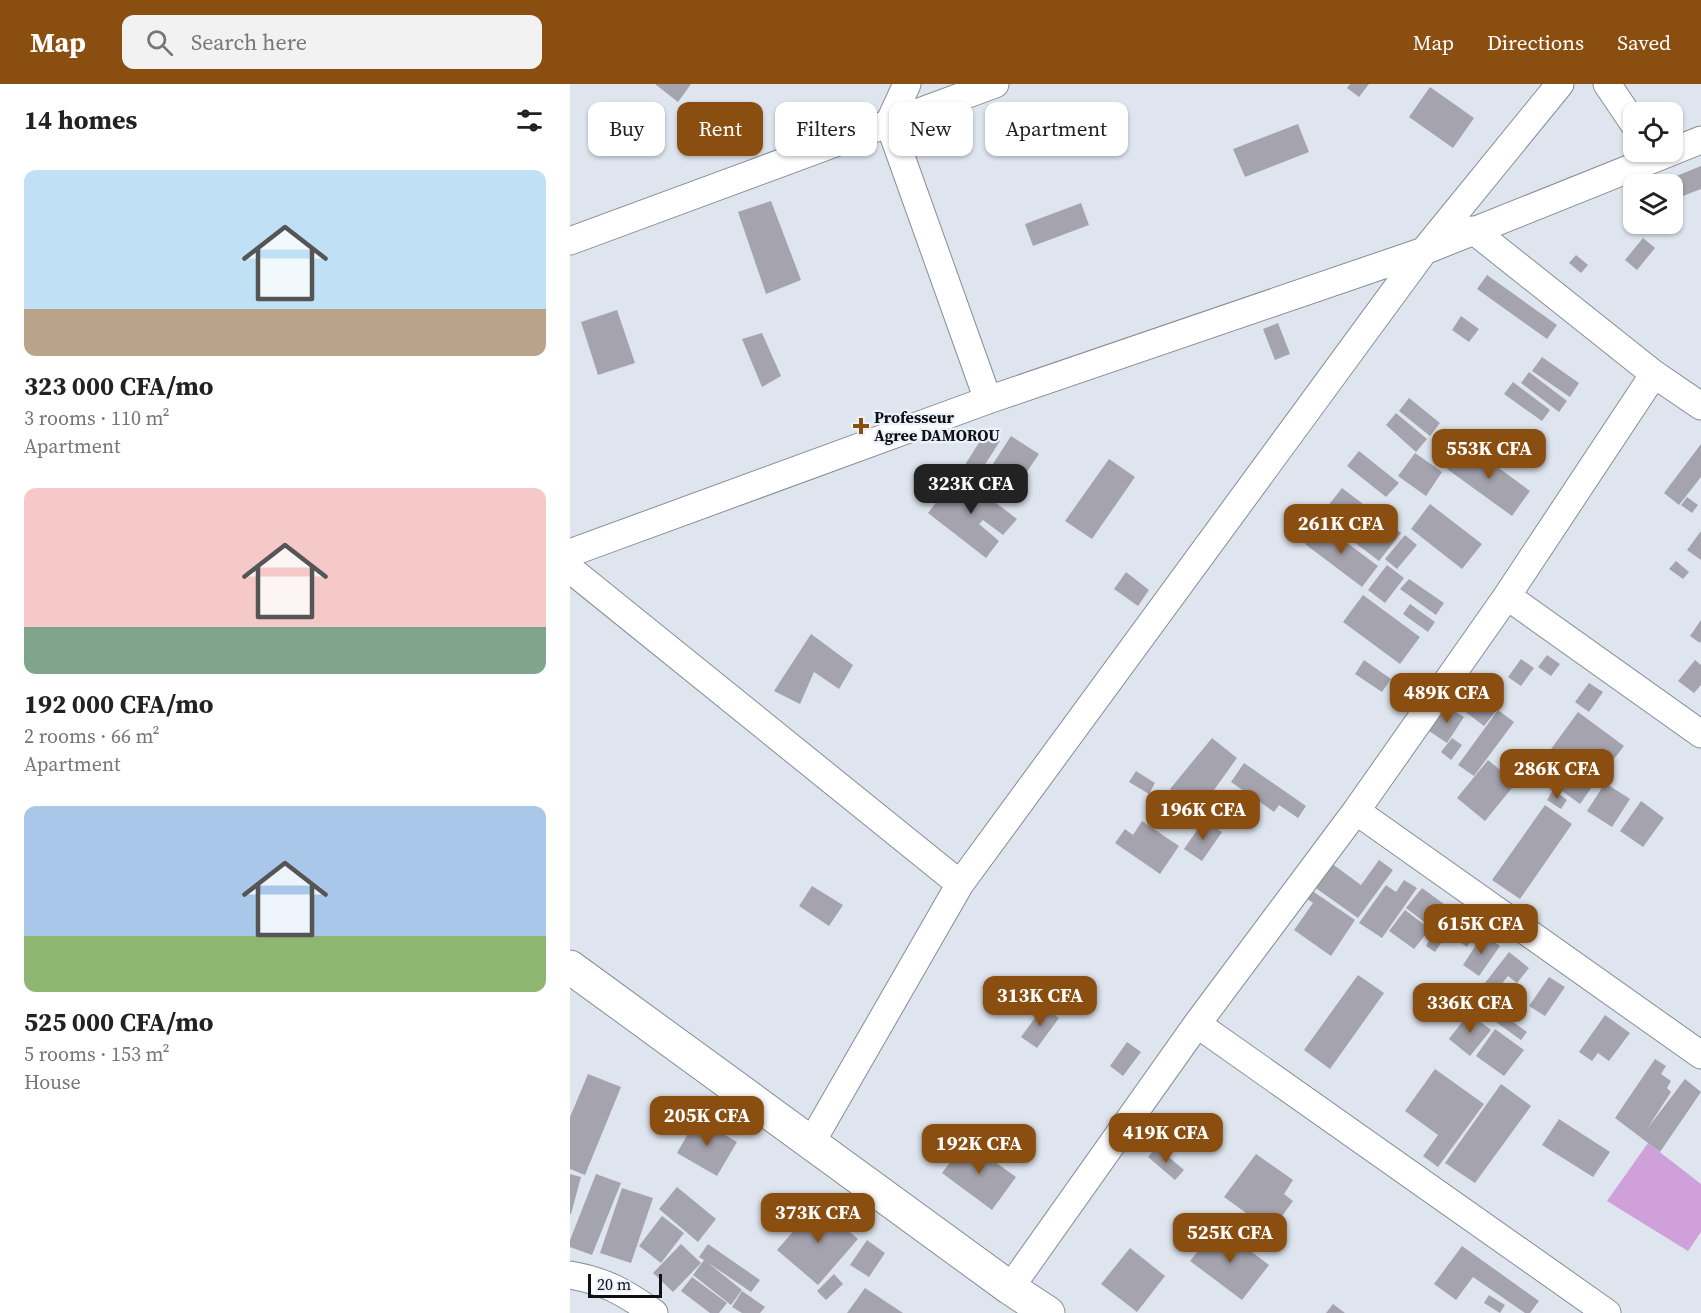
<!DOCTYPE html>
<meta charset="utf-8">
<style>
:root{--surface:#fff;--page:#f2f2f2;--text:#222;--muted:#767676;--accent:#8b4e11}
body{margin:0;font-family:"Source Serif 4",serif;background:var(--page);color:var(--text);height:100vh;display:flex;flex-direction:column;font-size:22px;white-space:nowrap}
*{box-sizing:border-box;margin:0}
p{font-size:20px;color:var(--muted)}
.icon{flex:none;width:33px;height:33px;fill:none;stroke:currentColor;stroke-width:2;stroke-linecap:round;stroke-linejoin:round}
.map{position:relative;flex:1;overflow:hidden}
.sheet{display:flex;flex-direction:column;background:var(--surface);width:570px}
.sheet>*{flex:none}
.banner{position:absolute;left:18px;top:18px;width:570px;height:54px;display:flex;gap:12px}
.fabs{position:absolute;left:1053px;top:18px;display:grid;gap:12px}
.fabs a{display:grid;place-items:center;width:60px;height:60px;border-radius:12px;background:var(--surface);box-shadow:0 2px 4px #0004;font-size:30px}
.scale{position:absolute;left:18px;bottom:15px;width:74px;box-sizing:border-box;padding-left:6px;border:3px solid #0f1114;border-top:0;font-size:16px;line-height:21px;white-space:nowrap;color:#0f1114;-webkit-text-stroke:4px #ebf2fb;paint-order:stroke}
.price{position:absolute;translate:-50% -51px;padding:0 14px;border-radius:12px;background:var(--accent);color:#fff;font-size:20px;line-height:39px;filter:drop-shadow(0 2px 3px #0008)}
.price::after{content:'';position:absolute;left:50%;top:36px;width:18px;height:14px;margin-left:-9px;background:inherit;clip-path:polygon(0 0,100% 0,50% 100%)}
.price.selected{background:#222;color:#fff}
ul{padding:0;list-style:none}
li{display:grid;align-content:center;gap:12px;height:318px;padding:0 24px}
li span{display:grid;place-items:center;height:186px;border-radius:12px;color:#555}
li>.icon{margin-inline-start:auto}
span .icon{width:108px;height:108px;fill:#fffc;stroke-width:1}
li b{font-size:26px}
h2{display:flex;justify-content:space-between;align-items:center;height:72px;padding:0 24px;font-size:26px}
.tag{padding:0 21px;border-radius:12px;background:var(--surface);box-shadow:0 2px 4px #0004;font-size:21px;line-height:54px}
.tag.selected{background:var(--accent);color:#fff}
header{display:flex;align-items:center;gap:36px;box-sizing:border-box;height:84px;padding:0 30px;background:var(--accent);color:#fff}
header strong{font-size:28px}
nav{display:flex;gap:33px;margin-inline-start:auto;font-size:21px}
.search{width:420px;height:54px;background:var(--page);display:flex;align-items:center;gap:15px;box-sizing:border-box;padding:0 21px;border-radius:12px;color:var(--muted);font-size:22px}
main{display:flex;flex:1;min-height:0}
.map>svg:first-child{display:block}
.green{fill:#cfa0d9}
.building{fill:#a5a4ae}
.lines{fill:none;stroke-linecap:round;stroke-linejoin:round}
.street-casing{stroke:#878d95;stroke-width:29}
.secondary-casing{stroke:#878d95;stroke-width:35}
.street{stroke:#fff;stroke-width:27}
.secondary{stroke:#fff;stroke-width:33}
.poi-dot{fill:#8b4e11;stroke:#ebf2fb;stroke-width:2}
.labels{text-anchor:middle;stroke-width:4.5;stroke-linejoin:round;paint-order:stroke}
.poi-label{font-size:16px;font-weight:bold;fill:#0f1114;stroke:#ebf2fb;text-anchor:start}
</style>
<header>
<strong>Map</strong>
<div class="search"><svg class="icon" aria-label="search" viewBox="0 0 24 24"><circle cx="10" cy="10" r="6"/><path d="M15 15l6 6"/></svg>Search here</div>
<nav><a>Map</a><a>Directions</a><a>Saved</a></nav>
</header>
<main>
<section class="sheet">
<h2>14 homes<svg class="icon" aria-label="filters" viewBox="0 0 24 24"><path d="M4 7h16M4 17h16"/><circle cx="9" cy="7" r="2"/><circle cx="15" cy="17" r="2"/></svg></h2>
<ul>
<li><span style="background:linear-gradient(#bfe0f5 75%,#b9a48a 0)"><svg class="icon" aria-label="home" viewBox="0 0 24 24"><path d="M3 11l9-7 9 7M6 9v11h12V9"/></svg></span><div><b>323 000 CFA/mo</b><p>3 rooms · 110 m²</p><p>Apartment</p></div></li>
<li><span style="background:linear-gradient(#f6c9c9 75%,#7fa58c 0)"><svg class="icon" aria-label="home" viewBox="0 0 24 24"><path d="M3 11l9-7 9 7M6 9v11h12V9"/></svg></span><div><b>192 000 CFA/mo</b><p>2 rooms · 66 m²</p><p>Apartment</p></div></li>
<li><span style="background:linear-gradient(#a9c7e8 70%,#8fb573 0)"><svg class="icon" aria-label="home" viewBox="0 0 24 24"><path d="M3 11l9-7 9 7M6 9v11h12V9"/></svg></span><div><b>525 000 CFA/mo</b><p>5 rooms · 153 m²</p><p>House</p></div></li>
</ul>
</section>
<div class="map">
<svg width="1131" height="1229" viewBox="0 0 1131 1229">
<rect width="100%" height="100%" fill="#dee5ee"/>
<path class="green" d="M1078,1059L1131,1100V1148L1118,1167L1037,1117Z"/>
<path class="building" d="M85,0H121L108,18Z
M780,0H799L789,13L777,4Z
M860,3L904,34L883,64L839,33Z
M728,40L739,68L675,93L663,65Z
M1131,82V105L1105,115L1102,100H1100L1099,95Z
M201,117L231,196L196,210L168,128Z
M511,119L519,141L463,162L455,140Z
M1073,154L1085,164L1067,186L1055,176Z
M1006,171L1018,181L1011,189L999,179Z
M917,191L987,241L977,255L907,205Z
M47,226L65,279L28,291L11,238Z
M891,232L909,245L899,258L882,246Z
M708,239L720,270L705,276L693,245Z
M192,249L211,292L192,303L172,255Z
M972,273L1009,299L1000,313L962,287Z
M959,288L997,317L989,328L951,299Z
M943,298L980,326L972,337L934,310Z
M839,314L870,339L860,352L829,327Z
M826,329L857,355L846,368L816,341Z
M415,349L430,357L414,382L441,400L435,410L393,384Z
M441,352L469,370L448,401L421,383Z
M896,360L960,407L942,432L877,385Z
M1131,360V393L1109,421L1094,409Z
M789,367L829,399L816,413L777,382Z
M845,369L872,388L856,412L828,392Z
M539,375L565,393L522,455L495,437Z
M388,390L447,435L433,451L413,436L409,440L429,457L416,474L358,429Z
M772,404L831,449L809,477L750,432Z
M1117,413L1128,421L1122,429L1111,421Z
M860,420L912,460L892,485L841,445Z
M750,439L808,482L792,503L735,460Z
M1131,447V476L1117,466Z
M835,451L847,461L827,485L815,475Z
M1106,477L1119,488L1113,495L1099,485Z
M817,481L834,494L815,519L798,506Z
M556,488L579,506L568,522L544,505Z
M839,495L874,519L866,531L830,505Z
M793,511L850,553L830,580L773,538Z
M840,520L865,538L858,548L833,530Z
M1131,536V557L1130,559L1120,552Z
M241,550L283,581L269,605L244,588L230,620L204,607Z
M977,571L990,580L981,592L968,583Z
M951,575L964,584L951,602L938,593Z
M794,576L821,595L812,608L785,590Z
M1125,576L1131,581V601L1124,609L1108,597Z
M1019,599L1033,608L1019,628L1005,618Z
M892,600L926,627L914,642L880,616Z
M876,622L894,633L877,659L859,647Z
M928,626L944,638L904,692L888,681Z
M1008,628L1054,662L1026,698L1024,696L1020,701L1022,703L1010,720L977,696L986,684L1000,694L1002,692L976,672Z
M642,654L667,674L631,724L600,705Z
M882,654L892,661L881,676L871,668Z
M918,676L946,699L915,737L887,714Z
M674,679L736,722L728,734L709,721L704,728L661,698Z
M566,687L585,699L579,710L559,698Z
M1035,699L1060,715L1042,743L1017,727Z
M983,706L997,716L991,725L977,716Z
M1071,717L1094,734L1073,763L1050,747Z
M975,721L1002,740L950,815L922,796Z
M634,736L652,748L632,777L614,765Z
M572,737L609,762L590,790L545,759L555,745L563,751Z
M757,776L791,801L809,776L823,786L788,834L740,800Z
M834,796L847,804L812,854L789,839L816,801L826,808Z
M242,802L273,821L259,842L229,822Z
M738,804L785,836L761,872L724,846L743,819L733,812Z
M852,804L878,823L862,844L836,824Z
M835,826L860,845L844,865L819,847Z
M882,831L907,848L897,863L872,846Z
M913,850L930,862L909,892L893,881Z
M861,853L871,859L865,868L856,862Z
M939,868L959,884L947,899L938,892L926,907L915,899Z
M788,891L814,909L760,985L734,966Z
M979,893L995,903L975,932L959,922Z
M913,901L930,913L917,930L901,918Z
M473,923L489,934L467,964L451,953Z
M929,928L957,948L951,956L923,936Z
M899,929L921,946L900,972L879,955Z
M1035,931L1060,949L1039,977L1028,969L1022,977L1009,968Z
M925,945L954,966L934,992L906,972Z
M557,958L571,968L553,992L540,982Z
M1085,975L1096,982L1091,990L1101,997L1097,1004L1101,1008L1077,1045L1115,995L1131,1008L1090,1068L1045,1034Z
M865,985L914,1020L868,1083L853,1072L868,1051L835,1027Z
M18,990L51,1003L15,1091L0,1085V1033Z
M931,1000L961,1022L905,1099L875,1079Z
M127,1034L167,1058L147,1092L107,1069Z
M989,1035L1040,1068L1023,1093L972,1061Z
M396,1057L446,1093L422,1126L372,1089Z
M587,1063L614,1086L605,1096L578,1073Z
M686,1070L723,1096L714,1110L723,1117L701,1147L654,1113Z
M0,1090L11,1093L1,1130H0Z
M26,1090L51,1099L22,1171L0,1163V1156Z
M107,1103L146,1135L128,1158L89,1125Z
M52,1104L83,1114L61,1179L30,1169Z
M247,1120L288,1155L248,1201L207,1166Z
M92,1132L114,1149L91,1179L69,1162Z
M649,1143L699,1181L672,1216L620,1177L633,1161L636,1163Z
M297,1156L315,1169L299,1193L280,1181Z
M111,1160L131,1179L103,1208L83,1189Z
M138,1160L190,1196L181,1208L137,1178L172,1206L161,1221L123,1191L134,1176L129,1173Z
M892,1162L969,1217L960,1229H955L903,1193L886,1216L864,1200Z
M560,1164L595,1192L567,1228L531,1200Z
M264,1190L273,1200L256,1216L247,1207Z
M122,1193L157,1219L149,1229H140L111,1207Z
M295,1204L333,1229H277Z
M172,1207L195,1223L190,1229H172L162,1223Z
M919,1211L935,1221L930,1229L914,1219Z
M763,1220L775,1229H756Z"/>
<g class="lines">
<defs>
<path id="street" d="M337,0L319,39L418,316
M1037,0L1064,40
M903,146L1084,290L1131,322
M0,157L425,0
M0,469L418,316L854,167L1131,56
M0,485L390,800
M937,512L1131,650
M786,727L1131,971
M627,940L1037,1229
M241,1059L390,800L854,167L990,0
M0,1191C36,1197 55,1209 84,1229
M440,1204L627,940L786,727L937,512L1084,290"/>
<path id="secondary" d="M0,883L440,1204L478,1229"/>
</defs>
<use href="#street" class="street-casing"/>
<use href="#secondary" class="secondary-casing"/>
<use href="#street" class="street"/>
<use href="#secondary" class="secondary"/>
</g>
<path class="poi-dot" d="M288 333h6v6h6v6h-6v6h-6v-6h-6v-6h6z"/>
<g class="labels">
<g class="poi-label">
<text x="304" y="339">Professeur<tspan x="304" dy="18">Agree DAMOROU</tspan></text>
</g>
</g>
</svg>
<div class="fabs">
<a><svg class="icon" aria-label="locate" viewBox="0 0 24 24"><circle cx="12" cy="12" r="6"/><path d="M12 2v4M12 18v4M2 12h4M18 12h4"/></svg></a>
<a><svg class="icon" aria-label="layers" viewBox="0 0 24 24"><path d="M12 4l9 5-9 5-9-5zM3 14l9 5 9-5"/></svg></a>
</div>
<div class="scale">20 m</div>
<b class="price" style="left:919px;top:396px">553K CFA</b>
<b class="price selected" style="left:401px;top:431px">323K CFA</b>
<b class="price" style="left:771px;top:471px">261K CFA</b>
<b class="price" style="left:877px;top:640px">489K CFA</b>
<b class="price" style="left:987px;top:716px">286K CFA</b>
<b class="price" style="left:633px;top:757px">196K CFA</b>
<b class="price" style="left:911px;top:871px">615K CFA</b>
<b class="price" style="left:470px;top:943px">313K CFA</b>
<b class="price" style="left:900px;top:950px">336K CFA</b>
<b class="price" style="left:137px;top:1063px">205K CFA</b>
<b class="price" style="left:596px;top:1080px">419K CFA</b>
<b class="price" style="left:409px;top:1091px">192K CFA</b>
<b class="price" style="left:248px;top:1160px">373K CFA</b>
<b class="price" style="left:660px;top:1180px">525K CFA</b>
<div class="banner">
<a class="tag">Buy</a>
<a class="tag selected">Rent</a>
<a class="tag">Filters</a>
<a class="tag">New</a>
<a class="tag">Apartment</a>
</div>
</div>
</main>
